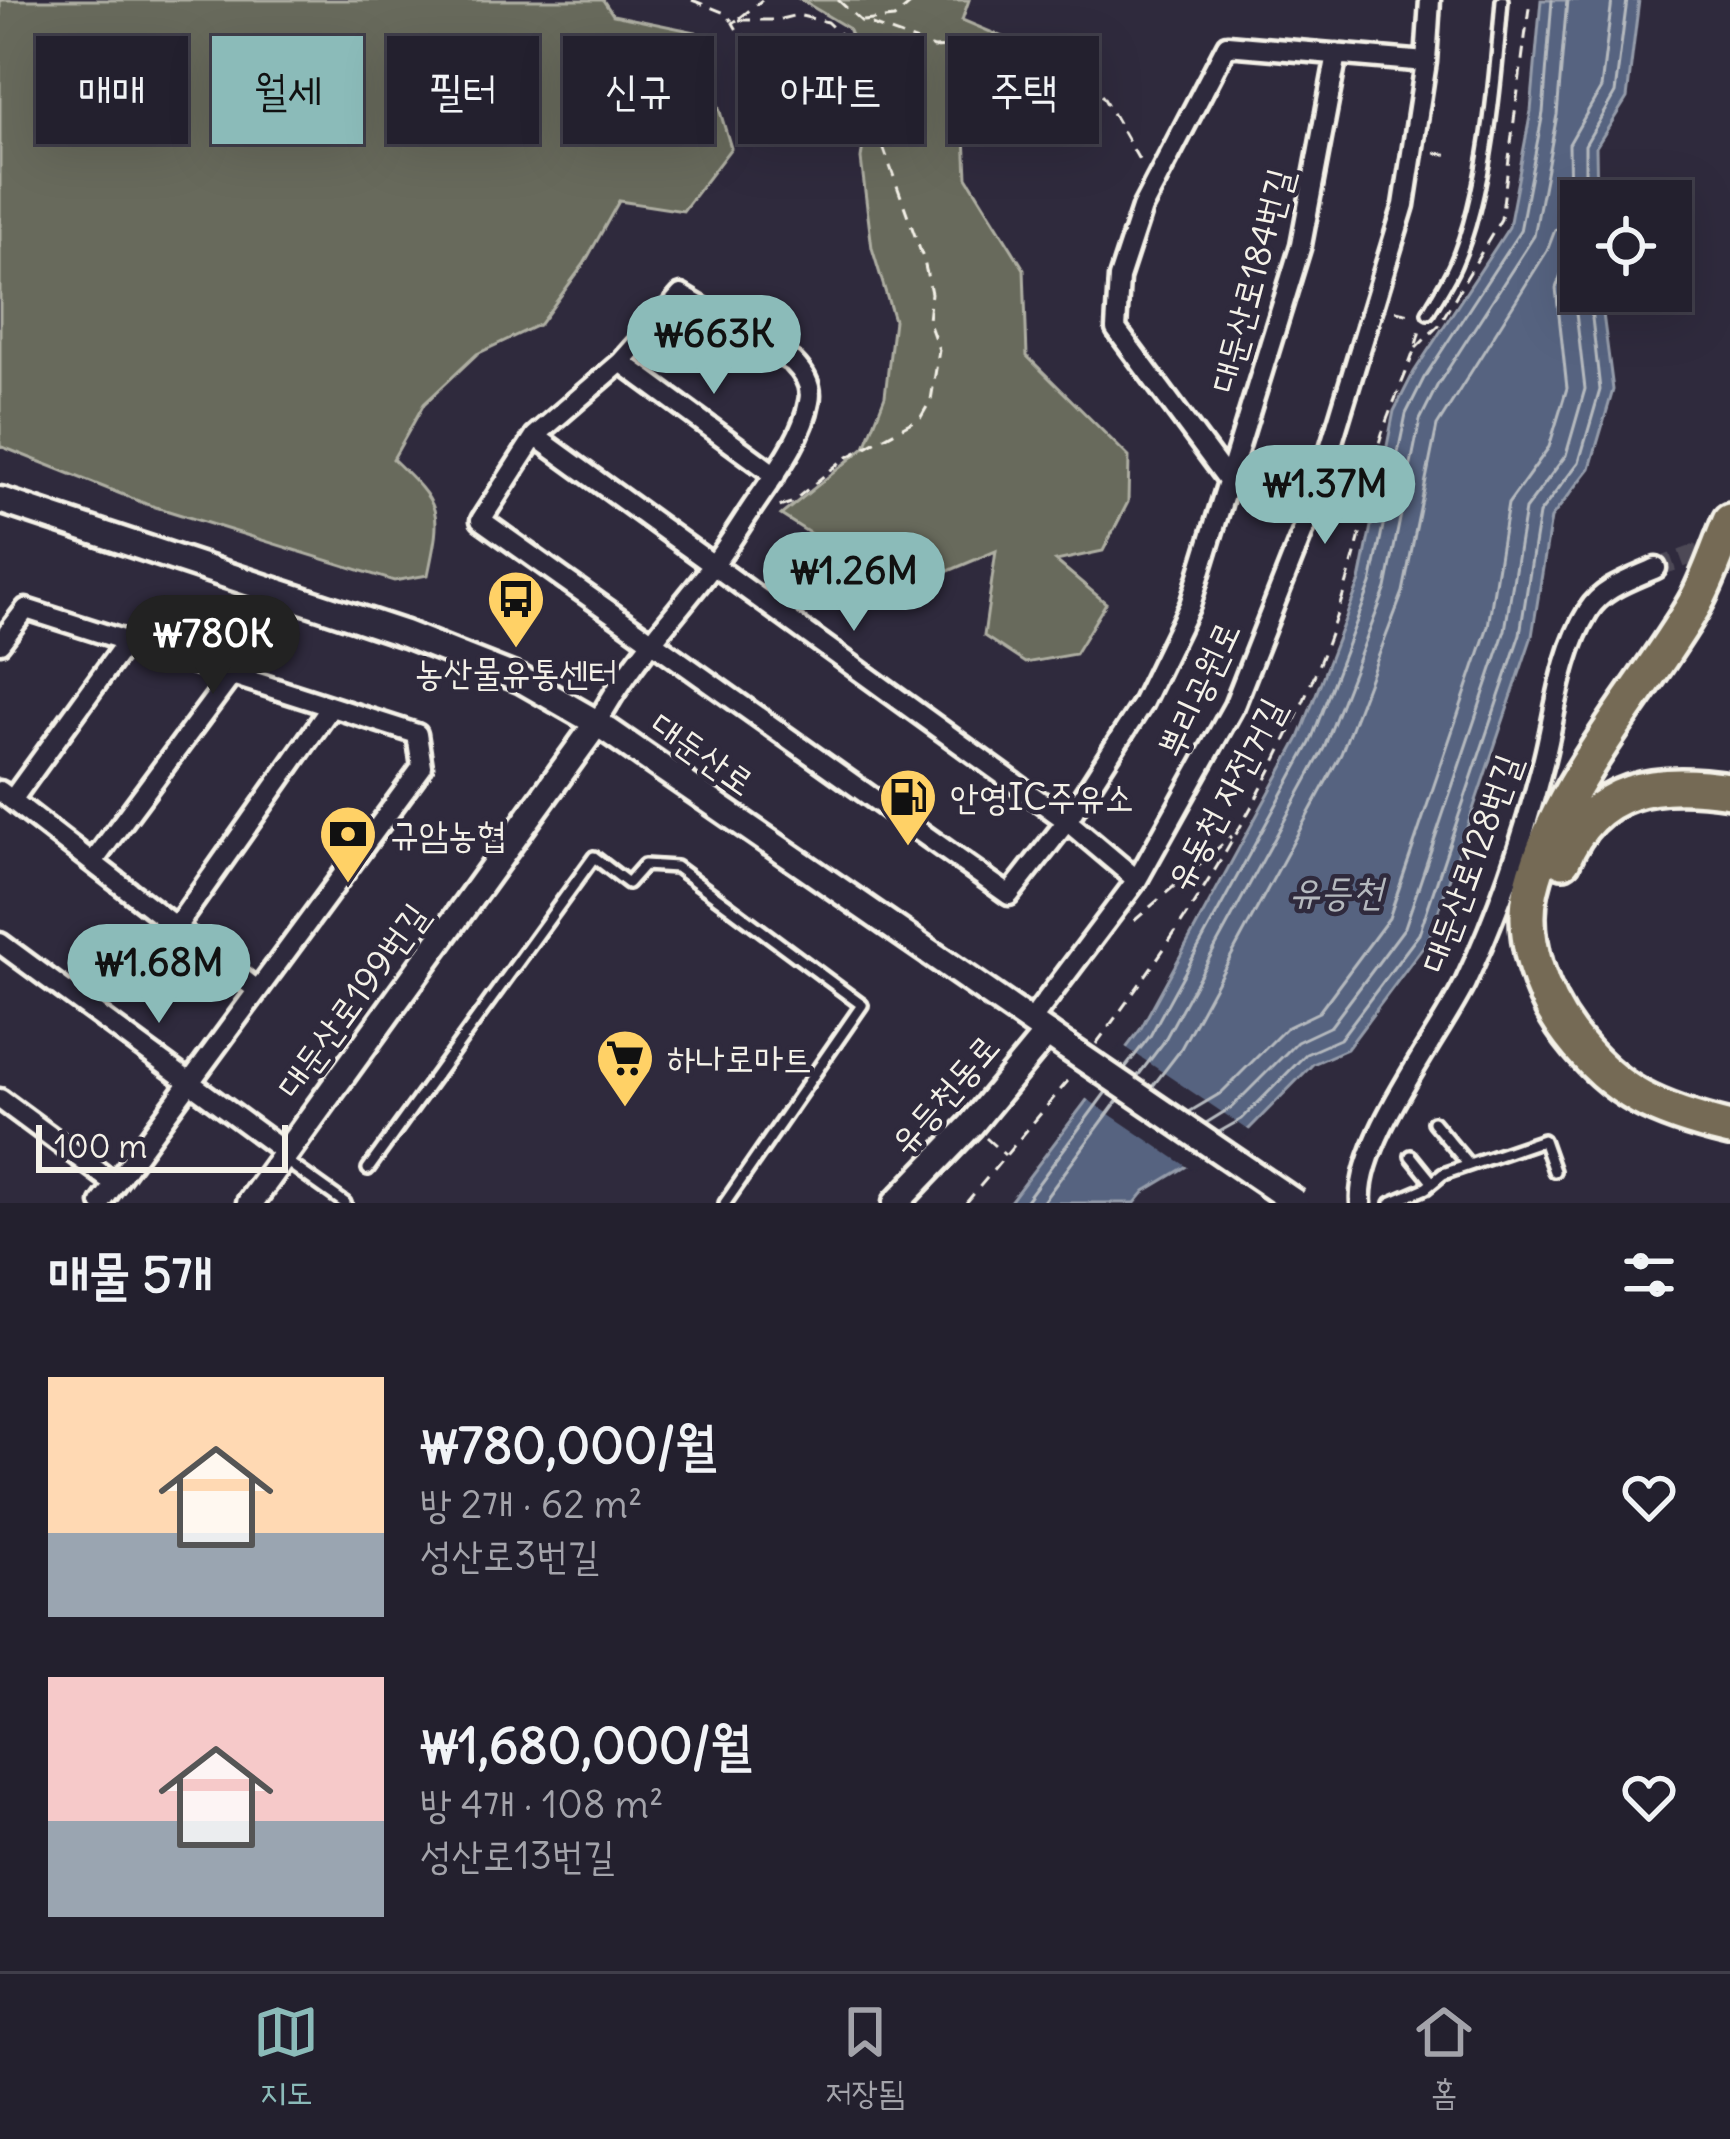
<!DOCTYPE html>
<html lang="ko">
<meta charset="utf-8">
<style>
:root{--surface:#23202e;--page:#2f2d3a;--text:#f1f3f6;--muted:#a3a3aa;--line:#403e4a;--accent:#8bbbb9}
body{margin:0;font-family:Delius,"Poor Story",sans-serif;background:var(--page);color:var(--text);height:100vh;display:flex;flex-direction:column;font-size:45px;white-space:nowrap}
*{box-sizing:border-box;margin:0}
p{font-size:39px;color:var(--muted)}
.icon{flex:none;width:66px;height:66px;fill:none;stroke:currentColor;stroke-width:2;stroke-linecap:round;stroke-linejoin:round}
.map{position:relative;height:1203px;overflow:hidden}
.side{display:flex;flex-direction:column;background:var(--surface);flex:1}
.side>*{flex:none}
.top-card{position:absolute;left:36px;top:36px;width:1659px;height:108px;display:flex;gap:24px}
.buttons{position:absolute;left:1560px;top:180px;display:grid;gap:24px}
.buttons a{display:grid;place-items:center;width:132px;height:132px;border-radius:0px;background:var(--surface);box-shadow:0 12px 48px #0002,0 0 0 3px var(--line);font-size:60px}
.scale{position:absolute;left:36px;bottom:30px;width:252px;box-sizing:border-box;padding-left:12px;border:6px solid #f4f1e8;border-top:0;font-size:33px;line-height:42px;white-space:nowrap;color:#f4f1e8;-webkit-text-stroke:9px #2f2a3d;paint-order:stroke}
.price{position:absolute;translate:-50% -102px;padding:0 27px;border-radius:42px;background:var(--accent);color:#111;font-size:39px;line-height:78px;filter:drop-shadow(0 3px 6px #0008)}
.price::after{content:'';position:absolute;left:50%;top:72px;width:36px;height:27px;margin-left:-18px;background:inherit;clip-path:polygon(0 0,100% 0,50% 100%)}
.price.on{background:#222;color:#fff}
ul{padding:0;list-style:none}
li{display:flex;align-items:center;gap:36px;height:300px;padding:0 48px}
li span{display:grid;place-items:center;flex:none;width:336px;height:240px;border-radius:0px;color:#555}
li>.icon{margin-inline-start:auto}
span .icon{width:144px;height:144px;fill:#fffc;stroke-width:1}
li b{font-size:51px}
h2{display:flex;justify-content:space-between;align-items:center;height:144px;padding:0 48px;font-size:51px}
.pill{padding:0 42px;border-radius:0px;background:var(--surface);box-shadow:0 12px 48px #0002,0 0 0 3px var(--line);font-size:42px;line-height:108px}
.pill.on{background:var(--accent);color:#111}
.dock{display:flex;justify-content:space-around;align-items:center;height:168px;border-top:3px solid var(--line);background:var(--surface);font-size:33px;color:var(--muted)}
.dock a{display:grid;justify-items:center;gap:6px}
.dock .on{color:var(--accent)}
.map>svg:first-child{display:block}
.green{fill:#676a5b;stroke:#aeaea2;stroke-width:3}
.water{fill:#566480;stroke:#959caa;stroke-width:3}
.pier{fill:#2f2a3d}
.lines{fill:none;stroke-linecap:round;stroke-linejoin:round}
.shore{stroke:#b5b9be;stroke-width:3}
.minor-tunnel{stroke:#4d4857;stroke-width:18;stroke-dasharray:18 9;stroke-linecap:butt}
.service-casing{stroke:#f4f1e8;stroke-width:18}
.minor-casing{stroke:#f4f1e8;stroke-width:27}
.secondary-casing{stroke:#f4f1e8;stroke-width:33}
.motorway-casing{stroke:#f4f1e8;stroke-width:42}
.path{stroke:#f4f1e8;stroke-width:3;stroke-dasharray:12 9;stroke-linecap:butt}
.service{stroke:#2f2a3d;stroke-width:9}
.minor{stroke:#2f2a3d;stroke-width:18}
.secondary{stroke:#2f2a3d;stroke-width:24}
.motorway{stroke:#746b55;stroke-width:33}
.secondary-bridge-casing{stroke:#f4f1e8;stroke-width:33;stroke-linecap:butt}
.secondary-bridge{stroke:#2f2a3d;stroke-width:24}
.labels{text-anchor:middle;stroke-width:9;stroke-linejoin:round;paint-order:stroke}
.street-label{font-size:36px;fill:#f4f1e8;stroke:#2f2a3d}
.poi-label{font-size:36px;fill:#f4f1e8;stroke:#2f2a3d;text-anchor:start}
.water-label{font-size:39px;font-style:italic;fill:#b5b9be;stroke:#2f2a3d}
</style>
<div class="map">
<svg width="1730" height="1203" viewBox="0 0 1730 1203">
<rect width="100%" height="100%" fill="#2f2a3d"/>
<filter id="ink" filterUnits="userSpaceOnUse"><feTurbulence type="fractalNoise" baseFrequency=".00833" numOctaves="2"/><feDisplacementMap in="SourceGraphic" scale="24" xChannelSelector="R" yChannelSelector="G"/><feConvolveMatrix kernelMatrix="1 2 1 2 8 2 1 2 1" color-interpolation-filters="sRGB"/></filter>
<g filter="url(#ink)">
<path class="green" d="M0,0H603L613,15L696,32L731,148L683,211L619,201L584,264L540,324L477,354L424,404L393,459C442,506 442,509 428,575L394,581L146,504L0,446Z
M801,0H969L962,20L1019,44L1011,114L965,136L967,177L1024,269L1027,356L1129,457L1128,502L1103,551L1056,561L1106,603L1075,654L1025,663L984,636L996,551L901,591L781,515L865,447L885,396L894,320L872,248L861,159L871,87L848,28Z"/>
<path class="water" d="M1541,0H1639L1627,98L1596,147L1597,201H1581V291H1600L1613,390L1590,468L1551,518L1532,636L1429,939L1347,1049L1313,1064L1249,1129L1145,1191L1135,1203H1009L1140,1030L1299,738L1360,581L1394,411L1414,372L1509,227L1531,111Z"/>
<path class="pier" d="M1121,1044L1253,1133L1192,1170L1081,1095Z"/>
<g class="lines">
<path class="shore" d="M1585,201V145L1615,93L1627,0
M1581,221L1570,203L1569,144L1601,88L1612,0
M1125,1068L1150,1036L1310,743L1371,584L1406,414L1424,378L1520,231L1543,113L1552,0
M1137,1077L1163,1043L1324,748L1386,588L1420,420L1437,386L1534,236L1557,115L1567,0
M1152,1087L1179,1052L1341,754L1403,592L1437,426L1547,251L1555,230L1562,228L1581,242
M1189,1112L1221,1093L1286,1028L1319,1012L1389,918L1488,626L1508,504L1549,447L1567,388L1556,288L1564,266L1581,252
M1206,1123L1232,1107L1297,1042L1331,1026L1405,927L1505,630L1525,510L1566,455L1585,389L1574,296L1581,274
M1219,1132L1242,1119L1306,1054L1340,1039L1419,934L1520,634L1539,514L1579,462L1600,390L1589,291
M1024,1203L1106,1092
M1042,1203L1118,1100"/>
<path class="minor-tunnel" d="M1656,568L1720,545"/>
<defs>
<path id="service" d="M1428,313C1437,297 1448,281 1455,265C1486,195 1496,77 1502,0
M1433,1122L1469,1165
M1411,1156L1432,1182
M286,1161L345,1203
M368,1169L594,857L628,883L644,865L676,867L862,1005L725,1203
M1391,1203L1426,1188L1443,1174L1543,1140L1554,1171"/>
<path id="minor" d="M621,362L775,475
M535,436L1067,821L1137,880
M1311,511L1228,480L1116,329L1119,278L1142,208L1227,45L1426,62
M0,643L26,609L417,734L422,767L101,1203
M597,723C627,666 672,619 711,568C728,546 742,522 758,499C777,471 803,437 809,402C813,386 804,373 793,362L681,295L621,362L535,436L481,520L1009,895L1067,821L1142,704L1190,605L1301,245L1337,54
M0,791L257,990
M12,800L127,641
M93,862L232,675
M176,927L331,707
M0,943L286,1153
M1030,1022L1137,880L1234,706L1311,511L1404,205L1426,62L1430,0
M0,1099L115,1184
M1361,1203C1356,1143 1437,1039 1465,983C1498,913 1525,834 1544,759C1556,711 1561,654 1588,611C1602,588 1632,579 1656,568"/>
<path id="secondary" d="M0,500L405,634L522,680L597,723L1067,1047
M250,1203L597,723
M896,1203L971,1125L1047,1033"/>
<path id="motorway" d="M1730,521C1718,549 1709,579 1694,605C1641,695 1556,786 1531,889C1520,938 1541,997 1570,1035C1615,1094 1659,1112 1730,1129
M1563,860C1594,785 1657,779 1730,790"/>
</defs>
<use href="#service" class="service-casing"/>
<use href="#minor" class="minor-casing"/>
<use href="#secondary" class="secondary-casing"/>
<use href="#motorway" class="motorway-casing"/>
<path class="path" d="M692,0L725,13L732,21
M838,0L861,21L934,48L1000,44L1037,48L1061,55L1103,97L1142,165
M740,18L762,0
M737,20L733,23L737,30L794,73L846,85L853,93L858,109L880,138L924,261L931,293L928,320L939,350L931,400L921,417L844,459L791,503L776,508
M739,20H777L797,15L827,22L863,56L868,103L858,109
M863,21L894,18L915,0
M1435,153L1454,155
M1396,311L1416,315
M1416,348L1439,325L1501,219L1530,0
M1134,921L1232,836
M1096,1044C1207,895 1309,732 1356,550C1365,518 1369,484 1377,451C1387,410 1410,372 1420,330
M986,1138L1005,1155
M966,1203L1072,1076"/>
<use href="#service" class="service"/>
<use href="#minor" class="minor"/>
<use href="#secondary" class="secondary"/>
<use href="#motorway" class="motorway"/>
<defs>
<path id="secondary-bridge" d="M1067,1047L1296,1203"/>
</defs>
<use href="#secondary-bridge" class="secondary-bridge-casing"/>
<use href="#secondary-bridge" class="secondary-bridge"/>
</g>
</g>
<defs>
<symbol id="bus-pin" viewBox="-11 -11 22 30"><path d="M0 17L-7.5 6A9.5 9.5 0 1 1 7.5 6Z" fill="#ffd166" stroke="#2f2a3d"/><path d="M-5-6H5V4H4V6H2V4H-2V6H-4V4H-5ZM-3.5-4V0h7V-4ZM-3.5 1.2v1.5H-2V1.2ZM2 1.2v1.5H3.5V1.2Z" fill="#111"/></symbol>
<symbol id="fuel-pin" viewBox="-11 -11 22 30"><path d="M0 17L-7.5 6A9.5 9.5 0 1 1 7.5 6Z" fill="#ffd166" stroke="#2f2a3d"/><path d="M-5.5-6h7V0h2V4h1.3V-2.5L3-4.5l.8-.8L6-3V5H2.5V1h-1V6h-7ZM-4.2-4.7v3.2H.2V-4.7Z" fill="#111"/></symbol>
<symbol id="bank-pin" viewBox="-11 -11 22 30"><path d="M0 17L-7.5 6A9.5 9.5 0 1 1 7.5 6Z" fill="#ffd166" stroke="#2f2a3d"/><path d="M-6-4H6V4H-6ZM0-2.3a2.3 2.3 0 1 0 0 4.6a2.3 2.3 0 1 0 0-4.6Z" fill="#111"/></symbol>
<symbol id="supermarket-pin" viewBox="-11 -11 22 30"><path d="M0 17L-7.5 6A9.5 9.5 0 1 1 7.5 6Z" fill="#ffd166" stroke="#2f2a3d"/><path d="M-6-5.5h2.5l.6 2H6L4.5 2H-2.5L-4.4-4H-6ZM-1.5 3.2a1.3 1.3 0 1 0 .1 0ZM3 3.2a1.3 1.3 0 1 0 .1 0Z" fill="#111"/></symbol>
</defs>
<g fill-rule="evenodd">
<use href="#bus-pin" x="483" y="566" width="66" height="90"/>
<use href="#fuel-pin" x="875" y="764" width="66" height="90"/>
<use href="#bank-pin" x="315" y="801" width="66" height="90"/>
<use href="#supermarket-pin" x="592" y="1025" width="66" height="90"/>
</g>
<g class="labels">
<g class="street-label">
<text transform="translate(1251 280) rotate(-75)" y="13">대둔산로184번길</text>
<text transform="translate(1198 689) rotate(-65)" y="13">뿌리공원로</text>
<text transform="translate(703 753) rotate(35)" y="13">대둔산로</text>
<text transform="translate(1225 794) rotate(-62)" y="13">유동천 자전거길</text>
<text transform="translate(1470 863) rotate(-70)" y="13">대둔산로128번길</text>
<text transform="translate(352 1000) rotate(-54)" y="13">대둔산로199번길</text>
<text transform="translate(944 1094) rotate(-49)" y="13">유등천동로</text>
</g>
<g class="poi-label">
<text x="516" y="685" text-anchor="middle">농산물유통센터</text>
<text x="950" y="810">안영IC주유소</text>
<text x="390" y="847">규암농협</text>
<text x="667" y="1071">하나로마트</text>
</g>
<g class="water-label">
<text x="1336" y="905">유등천</text>
</g>
</g>
</svg>
<div class="buttons">
<a><svg class="icon" aria-label="locate" viewBox="0 0 24 24"><circle cx="12" cy="12" r="6"/><path d="M12 2v4M12 18v4M2 12h4M18 12h4"/></svg></a>
</div>
<div class="scale">100 m</div>
<b class="price" style="left:714px;top:397px">₩663K</b>
<b class="price" style="left:1325px;top:547px">₩1.37M</b>
<b class="price" style="left:854px;top:634px">₩1.26M</b>
<b class="price on" style="left:213px;top:697px">₩780K</b>
<b class="price" style="left:159px;top:1026px">₩1.68M</b>
<div class="top-card">
<a class="pill">매매</a>
<a class="pill on">월세</a>
<a class="pill">필터</a>
<a class="pill">신규</a>
<a class="pill">아파트</a>
<a class="pill">주택</a>
</div>
</div>
<section class="side">
<h2>매물 5개<svg class="icon" aria-label="filters" viewBox="0 0 24 24"><path d="M4 7h16M4 17h16"/><circle cx="9" cy="7" r="2"/><circle cx="15" cy="17" r="2"/></svg></h2>
<ul>
<li><span style="background:linear-gradient(#ffd9b3 65%,#9aa5b1 0)"><svg class="icon" aria-label="home" viewBox="0 0 24 24"><path d="M3 11l9-7 9 7M6 9v11h12V9"/></svg></span><div><b>₩780,000/월</b><p>방 2개 · 62 m²</p><p>성산로3번길</p></div><svg class="icon" aria-label="heart" viewBox="0 0 24 24"><path d="M12 20l-8-8c-3-5 5-10 8-4 3-6 11-1 8 4z"/></svg></li>
<li><span style="background:linear-gradient(#f6c9c9 60%,#9aa5b1 0)"><svg class="icon" aria-label="home" viewBox="0 0 24 24"><path d="M3 11l9-7 9 7M6 9v11h12V9"/></svg></span><div><b>₩1,680,000/월</b><p>방 4개 · 108 m²</p><p>성산로13번길</p></div><svg class="icon" aria-label="heart" viewBox="0 0 24 24"><path d="M12 20l-8-8c-3-5 5-10 8-4 3-6 11-1 8 4z"/></svg></li>
</ul>
</section>
<nav class="dock">
<a class="on"><svg class="icon" aria-label="map" viewBox="0 0 24 24"><path d="M3 6l6-2 6 2 6-2v14l-6 2-6-2-6 2zM9 4v14M15 6v14"/></svg>지도</a>
<a><svg class="icon" aria-label="saved" viewBox="0 0 24 24"><path d="M7 4h10v16l-5-4-5 4z"/></svg>저장됨</a>
<a><svg class="icon" aria-label="home" viewBox="0 0 24 24"><path d="M3 11l9-7 9 7M6 9v11h12V9"/></svg>홈</a>
</nav>
